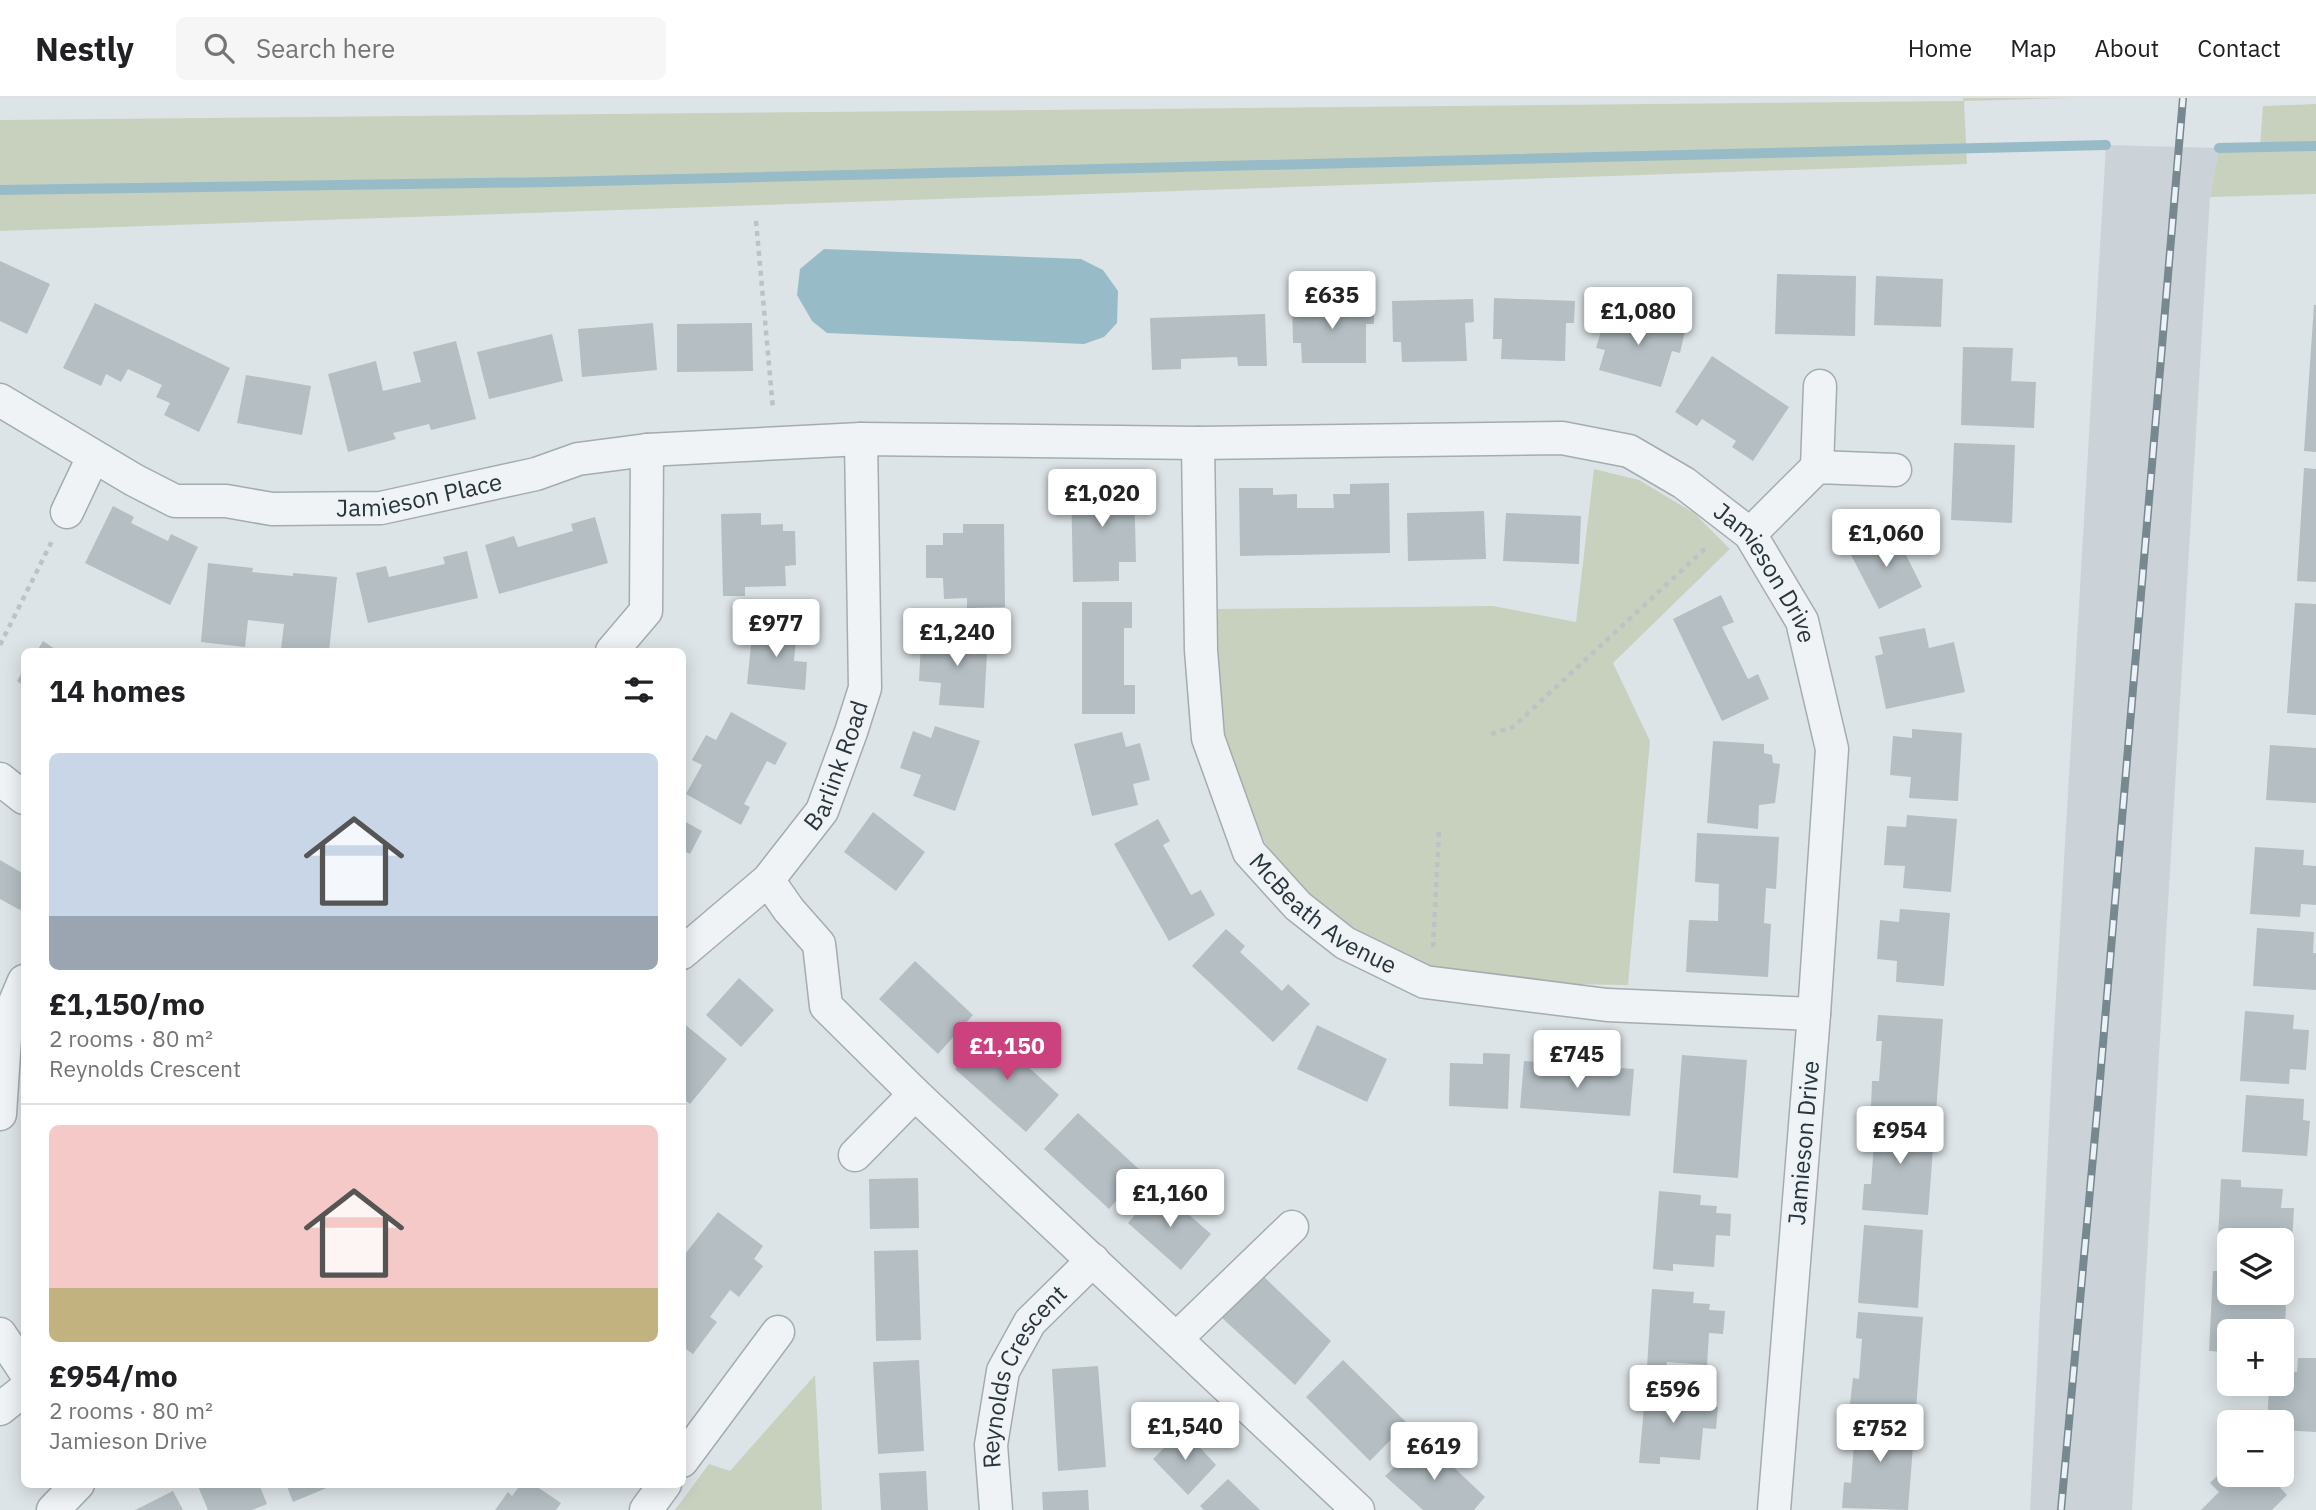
<!DOCTYPE html>
<meta charset="utf-8">
<style>
:root{--surface:#fff;--page:#f6f6f6;--text:#202124;--muted:#757577;--line:#e0e0e0;--accent:#cc427e}
body{margin:0;font-family:"IBM Plex Sans",sans-serif;background:var(--page);color:var(--text);height:100vh;display:flex;flex-direction:column;font-size:26px;white-space:nowrap}
*{box-sizing:border-box;margin:0}
p{font-size:23px;color:var(--muted)}
.icon{flex:none;width:38px;height:38px;fill:none;stroke:currentColor;stroke-width:2;stroke-linecap:round;stroke-linejoin:round}
.map{position:relative;flex:1;overflow:hidden}
.drawer{position:absolute;left:21px;top:550px;width:665px;height:840px;display:flex;flex-direction:column;background:var(--surface);border-radius:10px;box-shadow:0 4px 18px #0003}
.drawer>*{flex:none}
.tools{position:absolute;left:2217px;top:1130px;display:grid;gap:14px}
.tools a{display:grid;place-items:center;width:77px;height:77px;border-radius:10px;background:var(--surface);box-shadow:0 4px 18px #0003;font-size:35px}
.price{position:absolute;translate:-50% -60px;padding:0 16px;border-radius:7px;background:#fff;color:#222;font-size:23px;line-height:46px;filter:drop-shadow(0 2px 4px #0008)}
.price::after{content:'';position:absolute;left:50%;top:42px;width:21px;height:16px;margin-left:-10px;background:inherit;clip-path:polygon(0 0,100% 0,50% 100%)}
.price.current{background:var(--accent);color:#fff}
ul{padding:0;list-style:none}
li{display:grid;align-content:center;gap:14px;height:371px;padding:0 28px}
li+li{border-top:2px solid var(--line)}
li span{display:grid;place-items:center;height:217px;border-radius:10px;color:#555}
li>.icon{margin-inline-start:auto}
span .icon{width:126px;height:126px;fill:#fffc;stroke-width:1}
li b{font-size:30px}
h2{display:flex;justify-content:space-between;align-items:center;height:84px;padding:0 28px;font-size:30px}
header{display:flex;align-items:center;gap:42px;box-sizing:border-box;height:98px;padding:0 35px;background:var(--surface);border-bottom:2px solid var(--line)}
header strong{font-size:33px}
nav{display:flex;gap:38px;margin-inline-start:auto;font-size:24px}
.search{width:490px;height:63px;background:var(--page);display:flex;align-items:center;gap:18px;box-sizing:border-box;padding:0 24px;border-radius:10px;color:var(--muted);font-size:26px}
.map>svg:first-child{display:block}
.built{fill:#cbd3d9}
.green{fill:#c8d1be}
.water{fill:#98bcc7}
.lines{fill:none;stroke-linecap:round;stroke-linejoin:round}
.stream{stroke:#98bcc7;stroke-width:10}
.building{fill:#b4bec3}
.street-casing{stroke:#a3acb1;stroke-width:35}
.path{stroke:#bcc2c5;stroke-width:4.5;stroke-dasharray:5 5;stroke-linecap:butt}
.street{stroke:#f0f3f5;stroke-width:32}
.rail-casing{stroke:#778890;stroke-width:8}
.rail{stroke:#ecf2f5;stroke-width:5;stroke-dasharray:16;stroke-linecap:butt}
.labels{text-anchor:middle;stroke-width:5;stroke-linejoin:round;paint-order:stroke}
.street-label{font-size:24px;fill:#27353d;stroke:#ecf2f5}
</style>
<header>
<strong>Nestly</strong>
<div class="search"><svg class="icon" aria-label="search" viewBox="0 0 24 24"><circle cx="10" cy="10" r="6"/><path d="M15 15l6 6"/></svg>Search here</div>
<nav><a>Home</a><a>Map</a><a>About</a><a>Contact</a></nav>
</header>
<div class="map">
<svg width="2316" height="1412" viewBox="0 0 2316 1412">
<rect width="100%" height="100%" fill="#dde4e7"/>
<path class="built" d="M2106,47L2219,50L2210,99L2132,1412H2030L2052,967Z"/>
<path class="green" d="M1963,0H2072L1964,3L1967,66L0,133V22L1963,3Z
M2316,6V96L2210,99L2219,50L2260,49L2263,8Z
M1594,371L1639,382L1694,415L1730,451L1613,565L1650,643L1628,887L1558,886L1466,876L1414,865L1358,834L1312,801L1265,745L1241,695L1223,636L1216,511L1493,508L1576,524Z
M815,1277L822,1412H675L709,1366L730,1373Z"/>
<path class="water" d="M824,151L1081,161L1103,172L1118,193L1117,225L1104,239L1084,246L827,235L812,223L797,197L800,171Z"/>
<g class="lines">
<path class="stream" d="M2219,50L2316,48
M0,92L553,84L2106,47"/>
</g>
<path class="building" d="M0,163L50,186L27,236L0,223Z
M1777,176L1856,178L1855,238L1775,236Z
M1876,178L1943,181L1941,229L1874,227Z
M1494,200L1575,203L1574,225H1566L1565,263L1501,261L1502,241H1493Z
M1473,201L1474,224L1465,225L1467,263L1402,264L1401,244H1393L1392,203Z
M1292,204H1374V226H1366V265H1302L1301,245H1293Z
M95,205L230,270L199,334L164,317L170,305L156,299L162,287L128,271L121,284L106,276L101,288L63,270Z
M2314,207H2316V354L2304,353Z
M1608,210L1685,233L1680,255L1672,253L1661,289L1599,272L1605,252L1596,250Z
M1265,216L1267,268H1238L1237,259L1181,261V271L1152,272L1150,220Z
M653,225L657,272L582,279L578,231Z
M752,225L753,273L677,274V226Z
M552,236L563,283L489,301L477,254Z
M456,243L476,321L431,332L429,326L393,335L396,341L348,354L328,276L376,263L383,293L421,284L413,254Z
M1963,249L2013,250L2011,283L2036,284L2034,330L1961,327Z
M1712,258L1789,309L1753,363L1732,349L1736,343L1702,321L1697,328L1675,314Z
M246,277L311,288L302,337L237,325Z
M1954,345L2015,347L2012,425L1951,422Z
M2304,370L2316,371V484L2297,483Z
M1134,382L1136,464H1119V483L1073,484L1071,384Z
M1389,385L1390,455L1240,458L1239,390H1273V397L1297,396V410H1334L1333,396H1350V386Z
M113,408L134,419L131,425L168,443L171,436L198,449L170,507L85,465Z
M1484,413L1486,461L1408,463L1407,415Z
M761,415V427L783,426V433H795L796,467L785,468L786,488L745,489V498H723L721,416Z
M1506,415L1581,418L1579,466L1503,463Z
M595,419L608,465L499,496L485,447L514,438L518,449L573,433L571,426Z
M963,426H1004L1005,509L967,510V500L944,501L943,480H926V447H943V435H963Z
M1893,431L1922,489L1879,511L1849,453Z
M467,453L478,500L368,525L356,475L386,468L389,479L445,466L443,459Z
M208,465L253,470L252,474L293,478V475L337,479L329,553L281,552L284,526L248,522L245,549L201,544Z
M1721,497L1734,524L1722,529L1748,581L1758,576L1769,601L1722,623L1673,521Z
M1082,504H1132V530H1124V587H1135V616H1082Z
M2295,505L2316,506V617L2287,615Z
M753,528L797,532L794,563L807,564L805,592L747,586Z
M1925,530L1929,550L1954,544L1965,594L1886,611L1875,558L1883,556L1879,539Z
M942,533L988,536L984,610L939,607L941,585L919,583L921,544L941,546Z
M43,543L58,553H37Z
M24,571V588L17,583Z
M731,614L787,645L775,667L767,663L744,706L750,709L741,727L686,696L702,667L692,662L706,637L716,642Z
M935,628L980,643L955,713L913,698L921,677L900,670L913,633L931,640Z
M1912,631L1962,635L1958,703L1909,700L1911,679L1890,677L1893,638L1912,640Z
M1122,634L1126,649L1140,645L1150,682L1133,686L1138,707L1092,718L1074,646Z
M1713,643L1764,646V655L1772,657L1773,665L1780,666L1775,705L1759,707L1758,731L1707,725Z
M2270,647L2316,650V705L2266,702Z
M873,714L925,754L896,793L844,754Z
M1907,717L1957,721L1951,794L1903,790L1905,768L1884,767L1887,728L1906,729Z
M1158,721L1170,743L1163,747L1191,797L1201,792L1215,817L1169,843L1114,746Z
M682,722L702,733L690,756L682,752Z
M1697,735L1779,739L1776,791L1766,790L1764,825L1771,826L1768,879L1686,874L1689,822L1718,823L1719,786L1695,784Z
M2255,749L2304,752L2303,767L2316,768V807L2301,806L2300,819L2250,816Z
M0,762L24,776V805L20,812L0,801Z
M1900,811L1950,815L1944,888L1896,884L1897,863L1877,861L1880,822L1899,824Z
M2257,830L2314,834L2313,855H2316V892L2253,888Z
M1226,831L1245,848L1240,854L1282,893L1288,886L1310,906L1273,944L1192,868Z
M915,863L973,917L938,956L879,901Z
M739,880L774,912L741,949L706,917Z
M2245,913L2294,917L2293,931L2309,932L2306,972L2290,971L2289,986L2240,983Z
M1878,917L1943,921L1936,1014L1871,1009L1872,983H1879L1882,943H1876Z
M682,924L727,961L690,1006L682,1000Z
M1317,927L1387,961L1367,1004L1297,971Z
M989,933L1059,997L1026,1034L955,971Z
M1483,955L1510,956L1508,1011L1449,1008L1450,965L1483,966Z
M1682,957L1747,962L1738,1080L1673,1075Z
M1524,963L1550,965L1549,973L1605,977V969L1634,971L1630,1018L1520,1010Z
M2246,997L2304,1001L2303,1022L2310,1023L2307,1058L2242,1054Z
M1078,1015L1142,1074L1109,1111L1044,1051Z
M1870,1019L1935,1024L1928,1117L1862,1112L1864,1086H1871L1874,1046H1868Z
M918,1080L919,1130L870,1131L869,1081Z
M2221,1081L2241,1082V1089L2283,1091L2281,1110H2294L2292,1143H2230V1161H2217Z
M1158,1090L1211,1136L1181,1172L1128,1125Z
M1659,1093L1701,1097L1700,1107L1717,1108L1716,1115L1731,1116L1730,1138L1716,1137L1714,1169L1673,1166V1173L1653,1171Z
M718,1114L763,1148L754,1161L763,1168L739,1199L730,1192L710,1219L717,1224L693,1256L686,1251L682,1255V1160Z
M1864,1127L1923,1132L1918,1210L1858,1205Z
M918,1152L921,1242L876,1243L874,1153Z
M2213,1173H2230V1195H2274V1202H2286L2285,1235L2230,1234V1254L2209,1253Z
M1263,1178L1331,1243L1295,1287L1221,1219Z
M1652,1191L1694,1194L1693,1205L1710,1206L1709,1212L1725,1213L1723,1236L1709,1235L1707,1267L1667,1264L1666,1271L1647,1269Z
M1858,1214L1923,1219L1916,1311L1850,1306L1853,1280L1859,1281L1862,1241L1856,1240Z
M2298,1260H2316V1334L2282,1332V1325H2267L2269,1292H2276L2277,1286H2282V1273L2297,1274Z
M919,1262L924,1353L878,1356L873,1264Z
M1343,1262L1407,1325L1370,1363L1306,1299Z
M1098,1268L1106,1369L1058,1373L1052,1271Z
M1646,1286L1687,1290L1686,1300L1703,1302V1308L1718,1309L1716,1331L1703,1330L1700,1362L1660,1359V1366L1639,1365Z
M1850,1318L1915,1323L1908,1412L1842,1410L1844,1384L1851,1385L1854,1345L1848,1344Z
M1183,1331L1216,1367L1188,1397L1153,1361Z
M1424,1341L1485,1399L1474,1412H1423L1385,1378Z
M2224,1371L2233,1379L2235,1377H2268L2287,1397L2272,1412H2201L2219,1394L2210,1385Z
M926,1373L928,1412H881L879,1375Z
M1228,1381L1260,1412H1204L1200,1408Z
M197,1386H259L267,1406L252,1412H208Z
M286,1386H336L293,1404Z
M521,1386H533L561,1405L556,1412H495L508,1394L512,1398Z
M1088,1392L1089,1412H1043L1042,1394Z
M173,1393L183,1412H135Z"/>
<g class="lines">
<defs>
<g id="street">
<path id="s1" d="M0,302L134,382L175,403H226L272,411L381,410L536,376L578,361L647,352L861,341L1198,345L1562,340L1629,353L1684,385L1750,436L1802,523L1832,651L1814,916L1774,1412"/>
<path id="s2" d="M1198,345L1201,552L1208,640L1249,754L1298,808L1345,845L1425,884L1607,907L1814,916"/>
<path d="M1817,369L1820,288"/>
<path d="M67,414L93,359"/>
<path d="M1750,436L1817,369L1895,372"/>
<path d="M612,553L646,513L647,352"/>
<path d="M0,681L24,700"/>
<path d="M768,782L789,812L819,846L826,908L915,996L1358,1412"/>
<path id="s3" d="M682,855L768,782L822,713L851,634L865,590L861,341"/>
<path d="M0,1016L6,925L24,883"/>
<path d="M855,1057L915,996"/>
<path d="M0,1236L24,1272"/>
<path d="M1177,1240L1292,1129"/>
<path d="M0,1311L24,1292"/>
<path d="M682,1363L778,1234"/>
<path d="M53,1412L78,1386"/>
<path d="M646,1412L665,1386"/>
<path id="s4" d="M996,1412L991,1347L1003,1273L1030,1224L1093,1162"/>
</g>
</defs>
<use href="#street" class="street-casing"/>
<path class="path" d="M756,123L773,311
M0,547L52,443
M1491,636L1513,629L1708,448
M1433,849L1439,734"/>
<use href="#street" class="street"/>
<defs>
<path id="rail" d="M2061,1412L2099,993L2183,0"/>
</defs>
<use href="#rail" class="rail-casing"/>
<use href="#rail" class="rail"/>
</g>
<g class="labels">
<g class="street-label">
<text dy="8" stroke="none"><textPath href="#s1" startOffset="448">Jamieson Place</textPath></text>
<text dy="8" stroke="none"><textPath href="#s1" startOffset="1853">Jamieson Drive</textPath></text>
<text dy="8" stroke="none"><textPath href="#s3" startOffset="248">Barlink Road</textPath></text>
<text dy="8" stroke="none"><textPath href="#s2" startOffset="514">McBeath Avenue</textPath></text>
<text transform="translate(1804 1045) rotate(-85)" y="8">Jamieson Drive</text>
<text dy="8" stroke="none"><textPath href="#s4" startOffset="142">Reynolds Crescent</textPath></text>
</g>
</g>
</svg>
<div class="tools">
<a><svg class="icon" aria-label="layers" viewBox="0 0 24 24"><path d="M12 4l9 5-9 5-9-5zM3 14l9 5 9-5"/></svg></a>
<a>+</a>
<a>−</a>
</div>
<b class="price" style="left:1332px;top:233px">£635</b>
<b class="price" style="left:1638px;top:249px">£1,080</b>
<b class="price" style="left:1102px;top:431px">£1,020</b>
<b class="price" style="left:1886px;top:471px">£1,060</b>
<b class="price" style="left:776px;top:561px">£977</b>
<b class="price" style="left:957px;top:570px">£1,240</b>
<b class="price current" style="left:1007px;top:984px">£1,150</b>
<b class="price" style="left:1577px;top:992px">£745</b>
<b class="price" style="left:1900px;top:1068px">£954</b>
<b class="price" style="left:1170px;top:1131px">£1,160</b>
<b class="price" style="left:1673px;top:1327px">£596</b>
<b class="price" style="left:1185px;top:1364px">£1,540</b>
<b class="price" style="left:1880px;top:1366px">£752</b>
<b class="price" style="left:1434px;top:1384px">£619</b>
<section class="drawer">
<h2>14 homes<svg class="icon" aria-label="filters" viewBox="0 0 24 24"><path d="M4 7h16M4 17h16"/><circle cx="9" cy="7" r="2"/><circle cx="15" cy="17" r="2"/></svg></h2>
<ul>
<li><span style="background:linear-gradient(#c9d6e8 75%,#9aa5b1 0)"><svg class="icon" aria-label="home" viewBox="0 0 24 24"><path d="M3 11l9-7 9 7M6 9v11h12V9"/></svg></span><div><b>£1,150/mo</b><p>2 rooms · 80 m²</p><p>Reynolds Crescent</p></div></li>
<li><span style="background:linear-gradient(#f6c9c9 75%,#c2b280 0)"><svg class="icon" aria-label="home" viewBox="0 0 24 24"><path d="M3 11l9-7 9 7M6 9v11h12V9"/></svg></span><div><b>£954/mo</b><p>2 rooms · 80 m²</p><p>Jamieson Drive</p></div></li>
</ul>
</section>
</div>
